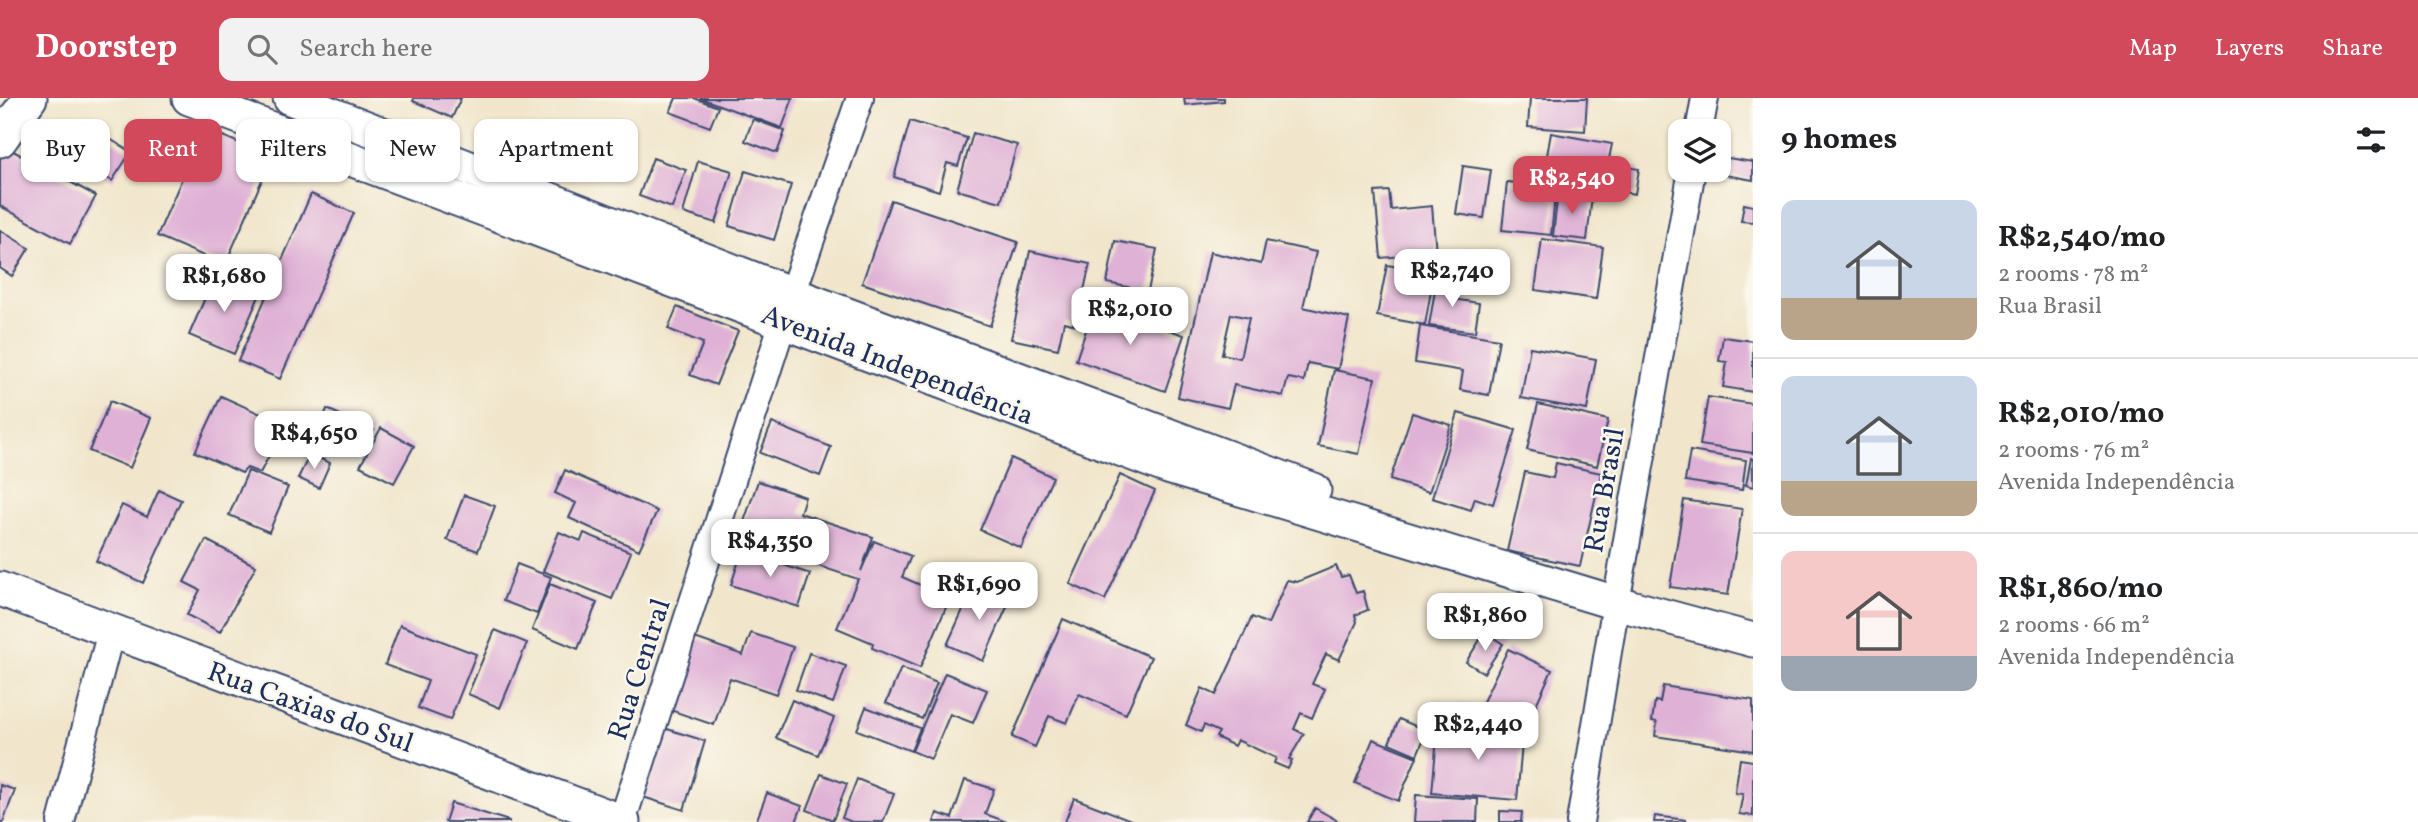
<!DOCTYPE html>
<meta charset="utf-8">
<style>
:root{--surface:#fff;--page:#f2f2f2;--text:#202124;--muted:#757577;--line:#e0e0e0;--accent:#d1495b}
body{margin:0;font-family:Vollkorn,serif;background:var(--page);color:var(--text);height:100vh;display:flex;flex-direction:column;font-size:26px;white-space:nowrap}
*{box-sizing:border-box;margin:0}
p{font-size:23px;color:var(--muted)}
.icon{flex:none;width:38px;height:38px;fill:none;stroke:currentColor;stroke-width:2;stroke-linecap:round;stroke-linejoin:round}
.map{position:relative;flex:1;overflow:hidden}
.side{display:flex;flex-direction:column;background:var(--surface);width:665px}
.side>*{flex:none}
.guide{position:absolute;left:21px;top:21px;width:665px;height:63px;display:flex;gap:14px}
.controls{position:absolute;left:1668px;top:21px;display:grid;gap:14px}
.controls a{display:grid;place-items:center;width:63px;height:63px;border-radius:14px;background:var(--surface);box-shadow:0 2px 5px #0004;font-size:35px}
.price{position:absolute;translate:-50% -60px;padding:0 16px;border-radius:14px;background:#fff;color:#222;font-size:23px;line-height:46px;filter:drop-shadow(0 2px 4px #0008)}
.price::after{content:'';position:absolute;left:50%;top:42px;width:21px;height:16px;margin-left:-10px;background:inherit;clip-path:polygon(0 0,100% 0,50% 100%)}
.price.active{background:var(--accent);color:#fff}
ul{padding:0;list-style:none}
li{display:flex;align-items:center;gap:21px;height:175px;padding:0 28px}
li+li{border-top:2px solid var(--line)}
li span{display:grid;place-items:center;flex:none;width:196px;height:140px;border-radius:14px;color:#555}
li>.icon{margin-inline-start:auto}
span .icon{width:84px;height:84px;fill:#fffc;stroke-width:1}
li b{font-size:30px}
h2{display:flex;justify-content:space-between;align-items:center;height:84px;padding:0 28px;font-size:30px}
.pill{padding:0 24px;border-radius:14px;background:var(--surface);box-shadow:0 2px 5px #0004;font-size:24px;line-height:63px}
.pill.active{background:var(--accent);color:#fff}
header{display:flex;align-items:center;gap:42px;box-sizing:border-box;height:98px;padding:0 35px;background:var(--accent);color:#fff}
header strong{font-size:33px}
nav{display:flex;gap:38px;margin-inline-start:auto;font-size:24px}
.search{width:490px;height:63px;background:var(--page);display:flex;align-items:center;gap:18px;box-sizing:border-box;padding:0 24px;border-radius:14px;color:var(--muted);font-size:26px}
main{display:flex;flex:1;min-height:0}
.map>svg:first-child{display:block}
.building{fill:#dfb1d6;fill-rule:evenodd}
.lines{fill:none;stroke-linecap:round;stroke-linejoin:round}
.minor-casing{stroke:#3b4a6e;stroke-width:30}
.tertiary-casing{stroke:#3b4a6e;stroke-width:37}
.minor{stroke:#fff;stroke-width:26}
.tertiary{stroke:#fff;stroke-width:33}
.labels{text-anchor:middle;stroke-width:5;stroke-linejoin:round;paint-order:stroke}
.street-label{font-size:28px;fill:#1b2f5e;stroke:#fbf7ec}
</style>
<header>
<strong>Doorstep</strong>
<div class="search"><svg class="icon" aria-label="search" viewBox="0 0 24 24"><circle cx="10" cy="10" r="6"/><path d="M15 15l6 6"/></svg>Search here</div>
<nav><a>Map</a><a>Layers</a><a>Share</a></nav>
</header>
<main>
<div class="map">
<svg width="1753" height="724" viewBox="0 0 1753 724">
<rect width="100%" height="100%" fill="#fbf7ec"/>
<filter id="ink" filterUnits="userSpaceOnUse"><feTurbulence type="fractalNoise" baseFrequency=".0143" numOctaves="2"/><feDisplacementMap in="SourceGraphic" scale="14" xChannelSelector="R" yChannelSelector="G"/><feConvolveMatrix kernelMatrix="1 2 1 2 8 2 1 2 1" color-interpolation-filters="sRGB"/></filter>
<filter id="wash" filterUnits="userSpaceOnUse"><feTurbulence type="fractalNoise" baseFrequency=".00686" numOctaves="4" result="noise"/><feDisplacementMap in="SourceGraphic" scale="28" xChannelSelector="R" yChannelSelector="G"/><feGaussianBlur stdDeviation="1.57" result="paint"/><feColorMatrix in="noise" values="0 0 0 0 0 0 0 0 0 0 0 0 0 0 0 0 0 1.4 0 .05"/><feComposite in="paint" operator="in"/></filter>
<g filter="url(#wash)">
<rect width="100%" height="100%" fill="#f1e6cc"/>
<g id="blocks">
<path class="building" d="M414,0H461L452,20L413,3Z
M676,0H694L718,9L710,29L670,14Z
M700,0H793L782,30Z
M1184,0H1224V3L1185,7Z
M1530,0H1587L1585,33L1528,29Z
M753,21L785,33L777,55L745,43Z
M910,23L967,40L958,68L947,65L939,93L894,79Z
M204,30L272,59L225,167L157,138Z
M563,30L587,36L577,73L552,67Z
M97,33L131,54L112,83L79,62Z
M973,35L1017,47L1001,104L957,92Z
M1551,35L1612,46L1608,66L1639,71L1635,96L1543,80Z
M4,48L96,98L70,146L0,108V55Z
M653,60L686,72L672,110L639,98Z
M1728,60L1753,64V82L1725,77Z
M698,63L732,73L716,125L683,115Z
M1463,68L1491,72L1484,120L1456,116Z
M745,73L791,87L774,142L729,128Z
M1507,84L1556,89L1551,137L1502,132Z
M1389,93L1391,112L1432,108L1436,155L1381,160L1375,94Z
M1558,94L1592,98L1587,142L1553,138Z
M311,96L354,115L280,281L238,263Z
M891,102L1018,144L990,228L862,185Z
M1744,106L1753,108V124L1741,123Z
M0,132L29,150L12,178L0,170Z
M1542,141L1603,149L1596,201L1535,192Z
M1115,143L1157,151L1148,193L1107,185Z
M1266,143L1316,154L1303,209L1349,220L1338,271L1308,265L1304,283L1288,280L1283,298L1234,287L1228,310L1178,299L1210,154L1261,166ZM1231,216L1249,220L1240,260L1222,256Z
M1030,153L1090,166L1076,227L1064,224L1058,251L1011,241Z
M1387,167L1434,175L1425,227L1377,218Z
M215,177L260,196L234,256L189,237Z
M1437,180L1456,183L1452,201L1479,205L1475,234L1429,228Z
M1095,206L1184,237L1165,293L1076,262Z
M677,209L738,233L716,287L690,277L703,245L668,231Z
M1420,228L1499,241L1489,297L1460,292L1463,273L1415,265Z
M1723,239L1753,243V294L1723,289L1727,264L1719,263Z
M1530,249L1596,261L1587,312L1521,300Z
M1334,272L1375,280L1359,356L1318,348Z
M221,298L285,327L260,375L247,370L242,375L195,354Z
M1708,299L1753,306V355L1700,347Z
M110,303L151,320L130,370L89,353Z
M1538,306L1608,322L1597,368L1527,352Z
M327,311L374,332L364,355L317,334Z
M1412,315L1451,327L1429,394L1390,382Z
M1458,315L1516,332L1493,406L1475,400L1471,412L1432,400Z
M772,325L831,349L820,378L760,355Z
M381,330L414,348L394,385L360,368Z
M1690,353L1746,362L1742,392L1685,383Z
M310,356L330,365L319,390L298,380Z
M1011,360L1053,379L1021,450L980,432Z
M1751,360L1753,361V389L1746,387Z
M1556,365L1601,375L1580,468L1507,453L1525,374L1553,380Z
M565,372L657,413L639,452L569,420L576,405L555,395Z
M248,373L288,389L269,434L229,417Z
M1120,377L1155,393L1105,502L1070,486Z
M758,383L805,399L800,415L873,439L861,473L874,443L911,458L902,479L950,500L920,570L872,550L873,545L837,530L858,481L738,441Z
M159,392L181,402L143,485L96,463L122,407L147,419Z
M464,397L495,408L478,453L447,442Z
M1684,402L1742,411L1728,497L1670,489Z
M559,434L581,443L584,435L631,454L612,501L543,473Z
M206,442L256,468L220,534L187,517L200,492L184,484Z
M742,453L810,476L799,509L731,487Z
M517,466L551,479L537,516L503,503Z
M1336,468L1341,479L1349,477L1356,495L1363,493L1368,512L1355,517L1357,524L1339,562L1326,556L1312,586L1325,591L1312,620L1301,615L1294,631L1304,636L1289,661L1292,662L1288,671L1274,665L1276,660L1237,642L1234,648L1216,639L1219,634L1204,627L1201,634L1186,627L1202,590L1216,597L1252,519L1268,526L1287,482L1297,484Z
M975,485L1011,500L983,563L947,547Z
M550,486L597,505L578,551L532,532Z
M1063,521L1151,559L1126,616L1079,596L1067,625L1049,618L1035,649L1012,639Z
M400,527L476,556L450,622L418,610L428,583L385,567Z
M495,532L527,545L500,610L468,596Z
M1485,534L1503,546L1484,575L1466,564Z
M751,535L793,549L776,596L730,580L714,627L667,611L692,539L743,557Z
M1508,551L1552,572L1525,631L1480,610Z
M809,555L846,568L833,605L796,592Z
M901,570L937,585L922,621L886,605Z
M945,575L987,592L973,625L950,616L931,661L912,653Z
M1663,588L1753,602V653L1655,638L1657,624L1652,623L1655,603L1660,604Z
M792,602L834,620L818,657L776,640Z
M866,609L920,630L911,653L857,632Z
M1399,621L1427,633L1417,657L1389,645Z
M1438,627L1523,634L1517,702L1432,695Z
M664,630L705,643L684,712L643,699Z
M1373,641L1417,659L1398,703L1355,685Z
M1740,661L1753,663V718L1739,716L1743,696L1735,695Z
M821,676L847,686L833,722L807,712Z
M857,681L894,696L883,724H852L842,720Z
M965,682L994,691L985,716L1007,724H934L937,715L952,720Z
M0,687L15,692L3,724H0Z
M767,695L802,708L796,724H756Z
M1416,697L1478,701L1477,724H1414Z
M1074,700L1131,722L1130,724H1065Z
M451,705L509,723V724H445Z
M1315,710L1340,724H1307Z
M1500,713L1522,714L1521,724H1500Z
M1655,718L1686,722V724H1654Z"/>
</g>
</g>
<g filter="url(#ink)">
<use href="#blocks" fill-opacity="0" stroke="#3b4a6e" stroke-width="2"/>
<g class="lines">
<defs>
<path id="minor" d="M1699,33L1705,0
M61,724L111,533
M622,724L792,196L860,0
M1580,724L1616,505L1692,72"/>
<path id="tertiary" d="M189,0L1168,369L1616,505L1753,542
M290,0L792,196L1314,392
M0,42L30,0
M0,491L623,724"/>
</defs>
<use href="#minor" class="minor-casing"/>
<use href="#tertiary" class="tertiary-casing"/>
<use href="#minor" class="minor"/>
<use href="#tertiary" class="tertiary"/>
</g>
</g>
<g class="labels">
<g class="street-label">
<text transform="translate(898 266) rotate(21)" y="10">Avenida Independência</text>
<text transform="translate(1603 392) rotate(-80)" y="10">Rua Brasil</text>
<text transform="translate(638 571) rotate(-72)" y="10">Rua Central</text>
<text transform="translate(311 608) rotate(20)" y="10">Rua Caxias do Sul</text>
</g>
</g>
</svg>
<div class="controls">
<a><svg class="icon" aria-label="layers" viewBox="0 0 24 24"><path d="M12 4l9 5-9 5-9-5zM3 14l9 5 9-5"/></svg></a>
</div>
<b class="price active" style="left:1572px;top:118px">R$2,540</b>
<b class="price" style="left:1452px;top:211px">R$2,740</b>
<b class="price" style="left:224px;top:216px">R$1,680</b>
<b class="price" style="left:1130px;top:249px">R$2,010</b>
<b class="price" style="left:314px;top:373px">R$4,650</b>
<b class="price" style="left:770px;top:481px">R$4,350</b>
<b class="price" style="left:979px;top:524px">R$1,690</b>
<b class="price" style="left:1485px;top:555px">R$1,860</b>
<b class="price" style="left:1478px;top:664px">R$2,440</b>
<div class="guide">
<a class="pill">Buy</a>
<a class="pill active">Rent</a>
<a class="pill">Filters</a>
<a class="pill">New</a>
<a class="pill">Apartment</a>
</div>
</div>
<section class="side">
<h2>9 homes<svg class="icon" aria-label="filters" viewBox="0 0 24 24"><path d="M4 7h16M4 17h16"/><circle cx="9" cy="7" r="2"/><circle cx="15" cy="17" r="2"/></svg></h2>
<ul>
<li><span style="background:linear-gradient(#c9d6e8 70%,#b9a48a 0)"><svg class="icon" aria-label="home" viewBox="0 0 24 24"><path d="M3 11l9-7 9 7M6 9v11h12V9"/></svg></span><div><b>R$2,540/mo</b><p>2 rooms · 78 m²</p><p>Rua Brasil</p></div></li>
<li><span style="background:linear-gradient(#c9d6e8 75%,#b9a48a 0)"><svg class="icon" aria-label="home" viewBox="0 0 24 24"><path d="M3 11l9-7 9 7M6 9v11h12V9"/></svg></span><div><b>R$2,010/mo</b><p>2 rooms · 76 m²</p><p>Avenida Independência</p></div></li>
<li><span style="background:linear-gradient(#f6c9c9 75%,#9aa5b1 0)"><svg class="icon" aria-label="home" viewBox="0 0 24 24"><path d="M3 11l9-7 9 7M6 9v11h12V9"/></svg></span><div><b>R$1,860/mo</b><p>2 rooms · 66 m²</p><p>Avenida Independência</p></div></li>
</ul>
</section>
</main>
